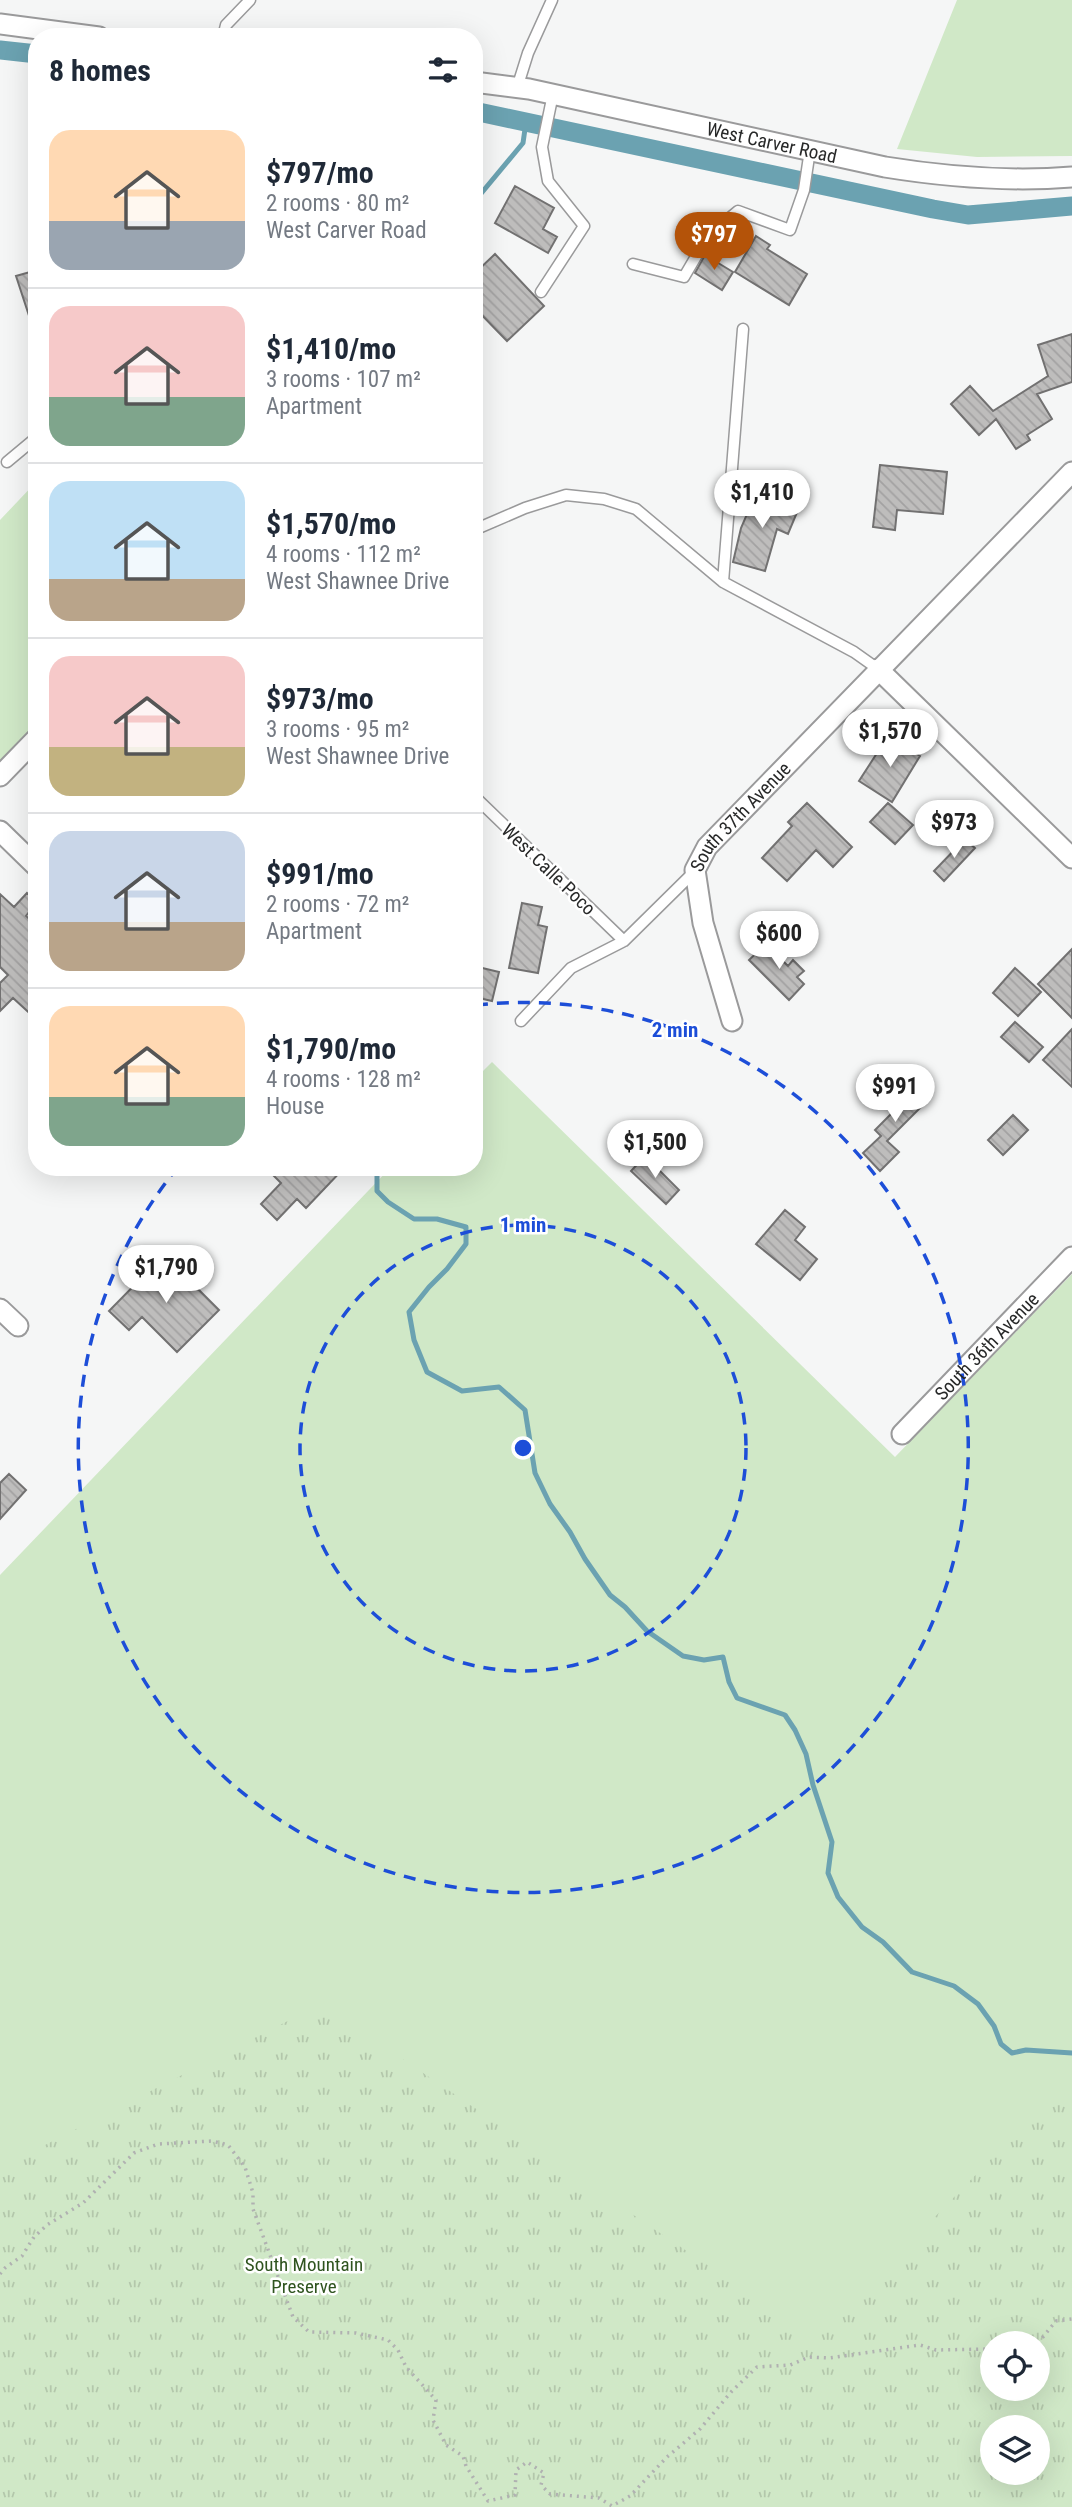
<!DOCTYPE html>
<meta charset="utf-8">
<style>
:root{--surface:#fff;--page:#f6f6f7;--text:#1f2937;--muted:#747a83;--line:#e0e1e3;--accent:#b45309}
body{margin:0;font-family:"Roboto Condensed",sans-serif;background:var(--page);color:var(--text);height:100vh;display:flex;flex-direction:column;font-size:26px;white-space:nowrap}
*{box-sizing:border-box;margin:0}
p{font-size:23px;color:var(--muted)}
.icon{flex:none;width:38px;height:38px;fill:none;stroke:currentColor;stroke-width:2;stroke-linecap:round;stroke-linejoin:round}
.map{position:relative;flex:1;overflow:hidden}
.panel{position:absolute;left:28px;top:28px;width:455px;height:1148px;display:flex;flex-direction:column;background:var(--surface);border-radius:28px;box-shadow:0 7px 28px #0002}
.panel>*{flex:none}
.tools{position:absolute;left:980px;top:2331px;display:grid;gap:14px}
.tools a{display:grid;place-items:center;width:70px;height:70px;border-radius:50%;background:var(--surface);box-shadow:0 7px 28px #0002;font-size:35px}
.price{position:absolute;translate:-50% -60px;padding:0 16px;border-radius:24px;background:#fff;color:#222;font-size:23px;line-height:46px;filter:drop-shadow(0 2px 4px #0008)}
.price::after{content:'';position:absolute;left:50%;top:42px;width:21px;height:16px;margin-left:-10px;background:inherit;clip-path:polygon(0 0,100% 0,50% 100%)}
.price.active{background:var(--accent);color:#fff}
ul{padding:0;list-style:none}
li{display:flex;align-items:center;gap:21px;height:175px;padding:0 21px}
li+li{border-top:2px solid var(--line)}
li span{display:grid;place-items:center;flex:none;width:196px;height:140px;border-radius:21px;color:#555}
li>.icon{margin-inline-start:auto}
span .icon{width:84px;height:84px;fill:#fffc;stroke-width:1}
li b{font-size:30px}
h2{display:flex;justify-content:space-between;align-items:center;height:84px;padding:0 21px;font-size:30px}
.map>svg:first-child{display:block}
.green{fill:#d0e8c7;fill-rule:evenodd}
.park{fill:url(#park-tufts);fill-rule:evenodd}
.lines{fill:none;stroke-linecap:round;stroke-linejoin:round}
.stream{stroke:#6ba2b1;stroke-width:5}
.canal{stroke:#6ba2b1;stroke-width:19}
.building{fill:url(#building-back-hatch);stroke:#727171;stroke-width:2}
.lane-casing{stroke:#9a9a9b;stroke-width:13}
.street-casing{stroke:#9a9a9b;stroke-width:23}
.path{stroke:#b0b1b1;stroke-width:3.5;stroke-dasharray:2 5;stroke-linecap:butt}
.lane{stroke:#fff;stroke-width:10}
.street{stroke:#fff;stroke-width:19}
.ring{fill:none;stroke:#1d4ed8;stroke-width:3.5;stroke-dasharray:12 9}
.labels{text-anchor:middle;stroke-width:5;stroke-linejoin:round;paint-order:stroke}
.street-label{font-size:19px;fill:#282929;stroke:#fff}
.park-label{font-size:19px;fill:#2f541f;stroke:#fff}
.centre{fill:#1d4ed8;stroke:#fff;stroke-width:3.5}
.ring-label{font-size:21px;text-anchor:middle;font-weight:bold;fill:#1d4ed8;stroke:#fff;stroke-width:5;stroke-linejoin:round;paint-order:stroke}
</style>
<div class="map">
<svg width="1072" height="2507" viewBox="0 0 1072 2507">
<defs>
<pattern id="park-tufts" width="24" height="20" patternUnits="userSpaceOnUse" patternTransform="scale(1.75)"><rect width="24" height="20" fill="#d0e8c7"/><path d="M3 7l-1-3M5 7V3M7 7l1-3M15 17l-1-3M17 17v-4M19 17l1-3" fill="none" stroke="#b3c7ab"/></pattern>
<pattern id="building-back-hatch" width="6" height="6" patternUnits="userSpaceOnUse" patternTransform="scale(1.75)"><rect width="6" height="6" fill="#bebdbc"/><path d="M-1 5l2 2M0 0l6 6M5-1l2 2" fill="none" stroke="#a3a2a2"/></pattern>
</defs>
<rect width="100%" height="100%" fill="#f5f6f6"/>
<path class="green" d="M957,0H1072V156L977,157L897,149Z
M37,481V722L0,761V520Z
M492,1062L895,1457L1072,1274V2507H0V1575L391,1167H474V1080ZM992,2343H1038V2389H992ZM992,2427H1038V2473H992Z"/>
<path class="park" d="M321,2004L817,2339L1072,2075V2507H0V2168ZM992,2343H1038V2389H992ZM992,2427H1038V2473H992Z"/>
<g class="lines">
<path class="stream" d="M474,202L523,143L526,122
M377,1167V1191L388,1202L414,1219H437L466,1227V1244L447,1269L429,1287L409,1312L414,1340L427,1372L462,1391L499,1387L525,1410L535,1473L550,1504L570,1532L585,1559L610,1595L625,1607L647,1631L683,1656L704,1660L723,1657L729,1682L737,1698L785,1715L795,1730L806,1754L813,1785L832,1842L828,1873L838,1897L862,1927L883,1942L912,1972L954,1986L978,2004L994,2026L1001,2044L1012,2053L1026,2050L1072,2053"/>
<path class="canal" d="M0,50L37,54
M474,111L933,209L968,215L1072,206"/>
</g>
<path class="building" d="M515,186L554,208L543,229L557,237L548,253L495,223Z
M756,236L770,245L767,249L807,274L789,305L735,272Z
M495,254L544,306L507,341L474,307V274Z
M705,255L733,272L722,290L695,273Z
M37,270V330L34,331L16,276Z
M1072,334V382L1037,394L1052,419L1027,435L1030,440L1016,449L996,419L979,435L951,404L970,386L993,411L1048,376L1038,345Z
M880,465L947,472L943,514L897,510L895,530L873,527Z
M757,491L798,510L788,534L777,529L765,571L733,562L741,528Z
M888,736L920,756L892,802L859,781Z
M807,803L852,847L833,867L816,850L787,881L762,858L792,826L788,822Z
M888,803L913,825L895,844L870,822Z
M965,839L975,848L944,881L934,871Z
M27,893L37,902L26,916L37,926V1020L13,998L0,1011V983L8,975L0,967V894L14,907Z
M522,903L542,907L538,925L547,927L538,973L509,968Z
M766,944L788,966L793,960L804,971L797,977L804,984L789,1000L749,960Z
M1072,949V1018L1038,984Z
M474,966L499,972L492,1001L474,997Z
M1015,968L1041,992L1018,1016L993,993Z
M1015,1022L1043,1047L1029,1062L1001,1037Z
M1072,1029V1087L1043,1060Z
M909,1080L929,1099L887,1141L899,1152L880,1171L863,1153L881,1136L875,1130L896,1109L888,1101Z
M1013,1115L1028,1130L1003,1155L988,1140Z
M645,1156L679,1190L666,1204L631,1171Z
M265,1167H345L306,1208L297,1199L277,1220L261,1204L281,1183Z
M785,1210L805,1227L795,1240L817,1259L800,1280L756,1244Z
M164,1255L219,1310L177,1352L142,1317L129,1330L109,1311Z
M9,1474L26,1490L0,1519V1483Z"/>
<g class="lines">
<defs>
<path id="lane" d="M223,37L226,25L250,0
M517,88L528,53L552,0
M633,264L684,277L708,236L738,211L790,230L804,190L810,150
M541,292L584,226L548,181L542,147L553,94
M743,329L723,582L854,652L878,669
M7,462L37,437
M474,530L525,508L566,495L604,499L636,509L723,582
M474,796L624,941
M521,1021L571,968L624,941L694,872"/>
<g id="street">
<path d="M0,24L99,37"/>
<path id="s1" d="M474,82L529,89L885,167C947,177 1009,182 1072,177"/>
<path d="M878,669L1072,858"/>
<path d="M0,776L37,738"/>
<path d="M0,831L37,867"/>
<path id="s2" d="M732,1021L703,923L695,870L707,847L1072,472"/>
<path d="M0,1309L18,1326"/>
<path id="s3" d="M902,1434L1072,1257"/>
</g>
</defs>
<use href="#lane" class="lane-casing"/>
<use href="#street" class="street-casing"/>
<path class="path" d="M0,2274L5,2268L22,2256L34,2237L47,2225L83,2203L134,2153L158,2144L212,2141L228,2145L245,2167L253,2193V2209L293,2317L309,2332L356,2333L388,2340L398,2350L406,2367L436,2400L433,2420L446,2445L463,2456L466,2466L488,2501L515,2495L516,2470L527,2462L544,2473L541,2485L550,2494L599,2498L612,2506L630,2496L667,2457L700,2429L732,2391L757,2367L790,2365L809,2357L829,2358L920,2345L936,2350L992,2349
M1038,2343L1056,2321L1072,2319"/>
<use href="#lane" class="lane"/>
<use href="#street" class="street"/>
</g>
<g class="ring">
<circle cx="523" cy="1448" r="223"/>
<path d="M476 1005A445 445 0 1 1 177 1168"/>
</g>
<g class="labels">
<g class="street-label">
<text dy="7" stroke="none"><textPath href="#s1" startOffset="304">West Carver Road</textPath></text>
<text dy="7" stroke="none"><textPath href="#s2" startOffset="226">South 37th Avenue</textPath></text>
<text transform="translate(549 869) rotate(44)" y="7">West Calle Poco</text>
<text dy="7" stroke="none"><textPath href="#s3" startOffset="122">South 36th Avenue</textPath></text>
</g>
<g class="park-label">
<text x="304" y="2271">South Mountain<tspan x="304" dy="22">Preserve</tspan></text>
</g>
</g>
<circle cx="523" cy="1448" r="10" class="centre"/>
<g class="ring-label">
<text x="675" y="1037">2 min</text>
<text x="523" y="1232">1 min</text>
</g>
</svg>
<div class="tools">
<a><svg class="icon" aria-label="locate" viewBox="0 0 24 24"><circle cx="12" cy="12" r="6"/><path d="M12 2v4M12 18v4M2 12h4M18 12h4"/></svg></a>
<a><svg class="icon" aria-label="layers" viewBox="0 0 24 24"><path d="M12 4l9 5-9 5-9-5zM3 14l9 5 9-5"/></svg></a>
</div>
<b class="price active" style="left:714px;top:272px">$797</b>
<b class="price" style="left:762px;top:530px">$1,410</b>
<b class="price" style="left:890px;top:769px">$1,570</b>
<b class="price" style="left:954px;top:860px">$973</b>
<b class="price" style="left:779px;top:971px">$600</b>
<b class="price" style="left:895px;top:1124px">$991</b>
<b class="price" style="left:655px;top:1180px">$1,500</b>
<b class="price" style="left:166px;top:1305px">$1,790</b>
<section class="panel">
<h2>8 homes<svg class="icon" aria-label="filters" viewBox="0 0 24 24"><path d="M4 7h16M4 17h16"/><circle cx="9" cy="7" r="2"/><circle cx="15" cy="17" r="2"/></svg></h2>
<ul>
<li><span style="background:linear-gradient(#ffd9b3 65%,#9aa5b1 0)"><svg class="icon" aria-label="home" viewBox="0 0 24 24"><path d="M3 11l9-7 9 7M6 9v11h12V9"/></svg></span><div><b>$797/mo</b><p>2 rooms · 80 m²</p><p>West Carver Road</p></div></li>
<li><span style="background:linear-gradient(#f6c9c9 65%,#7fa58c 0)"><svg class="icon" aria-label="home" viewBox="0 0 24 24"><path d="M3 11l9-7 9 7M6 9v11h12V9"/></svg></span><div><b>$1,410/mo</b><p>3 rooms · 107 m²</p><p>Apartment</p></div></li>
<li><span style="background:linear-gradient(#bfe0f5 70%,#b9a48a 0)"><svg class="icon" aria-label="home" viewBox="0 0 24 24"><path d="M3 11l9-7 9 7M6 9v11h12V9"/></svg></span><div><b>$1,570/mo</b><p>4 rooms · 112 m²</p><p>West Shawnee Drive</p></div></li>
<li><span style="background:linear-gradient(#f6c9c9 65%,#c2b280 0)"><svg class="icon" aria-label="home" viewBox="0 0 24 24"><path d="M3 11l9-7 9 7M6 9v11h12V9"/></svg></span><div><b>$973/mo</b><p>3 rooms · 95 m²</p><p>West Shawnee Drive</p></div></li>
<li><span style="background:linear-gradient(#c9d6e8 65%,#b9a48a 0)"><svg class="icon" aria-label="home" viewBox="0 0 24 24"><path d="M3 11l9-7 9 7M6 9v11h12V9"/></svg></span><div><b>$991/mo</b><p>2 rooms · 72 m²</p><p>Apartment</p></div></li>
<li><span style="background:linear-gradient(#ffd9b3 65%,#7fa58c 0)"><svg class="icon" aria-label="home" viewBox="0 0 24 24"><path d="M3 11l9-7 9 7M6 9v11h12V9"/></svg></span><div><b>$1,790/mo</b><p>4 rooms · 128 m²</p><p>House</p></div></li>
</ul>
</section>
</div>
